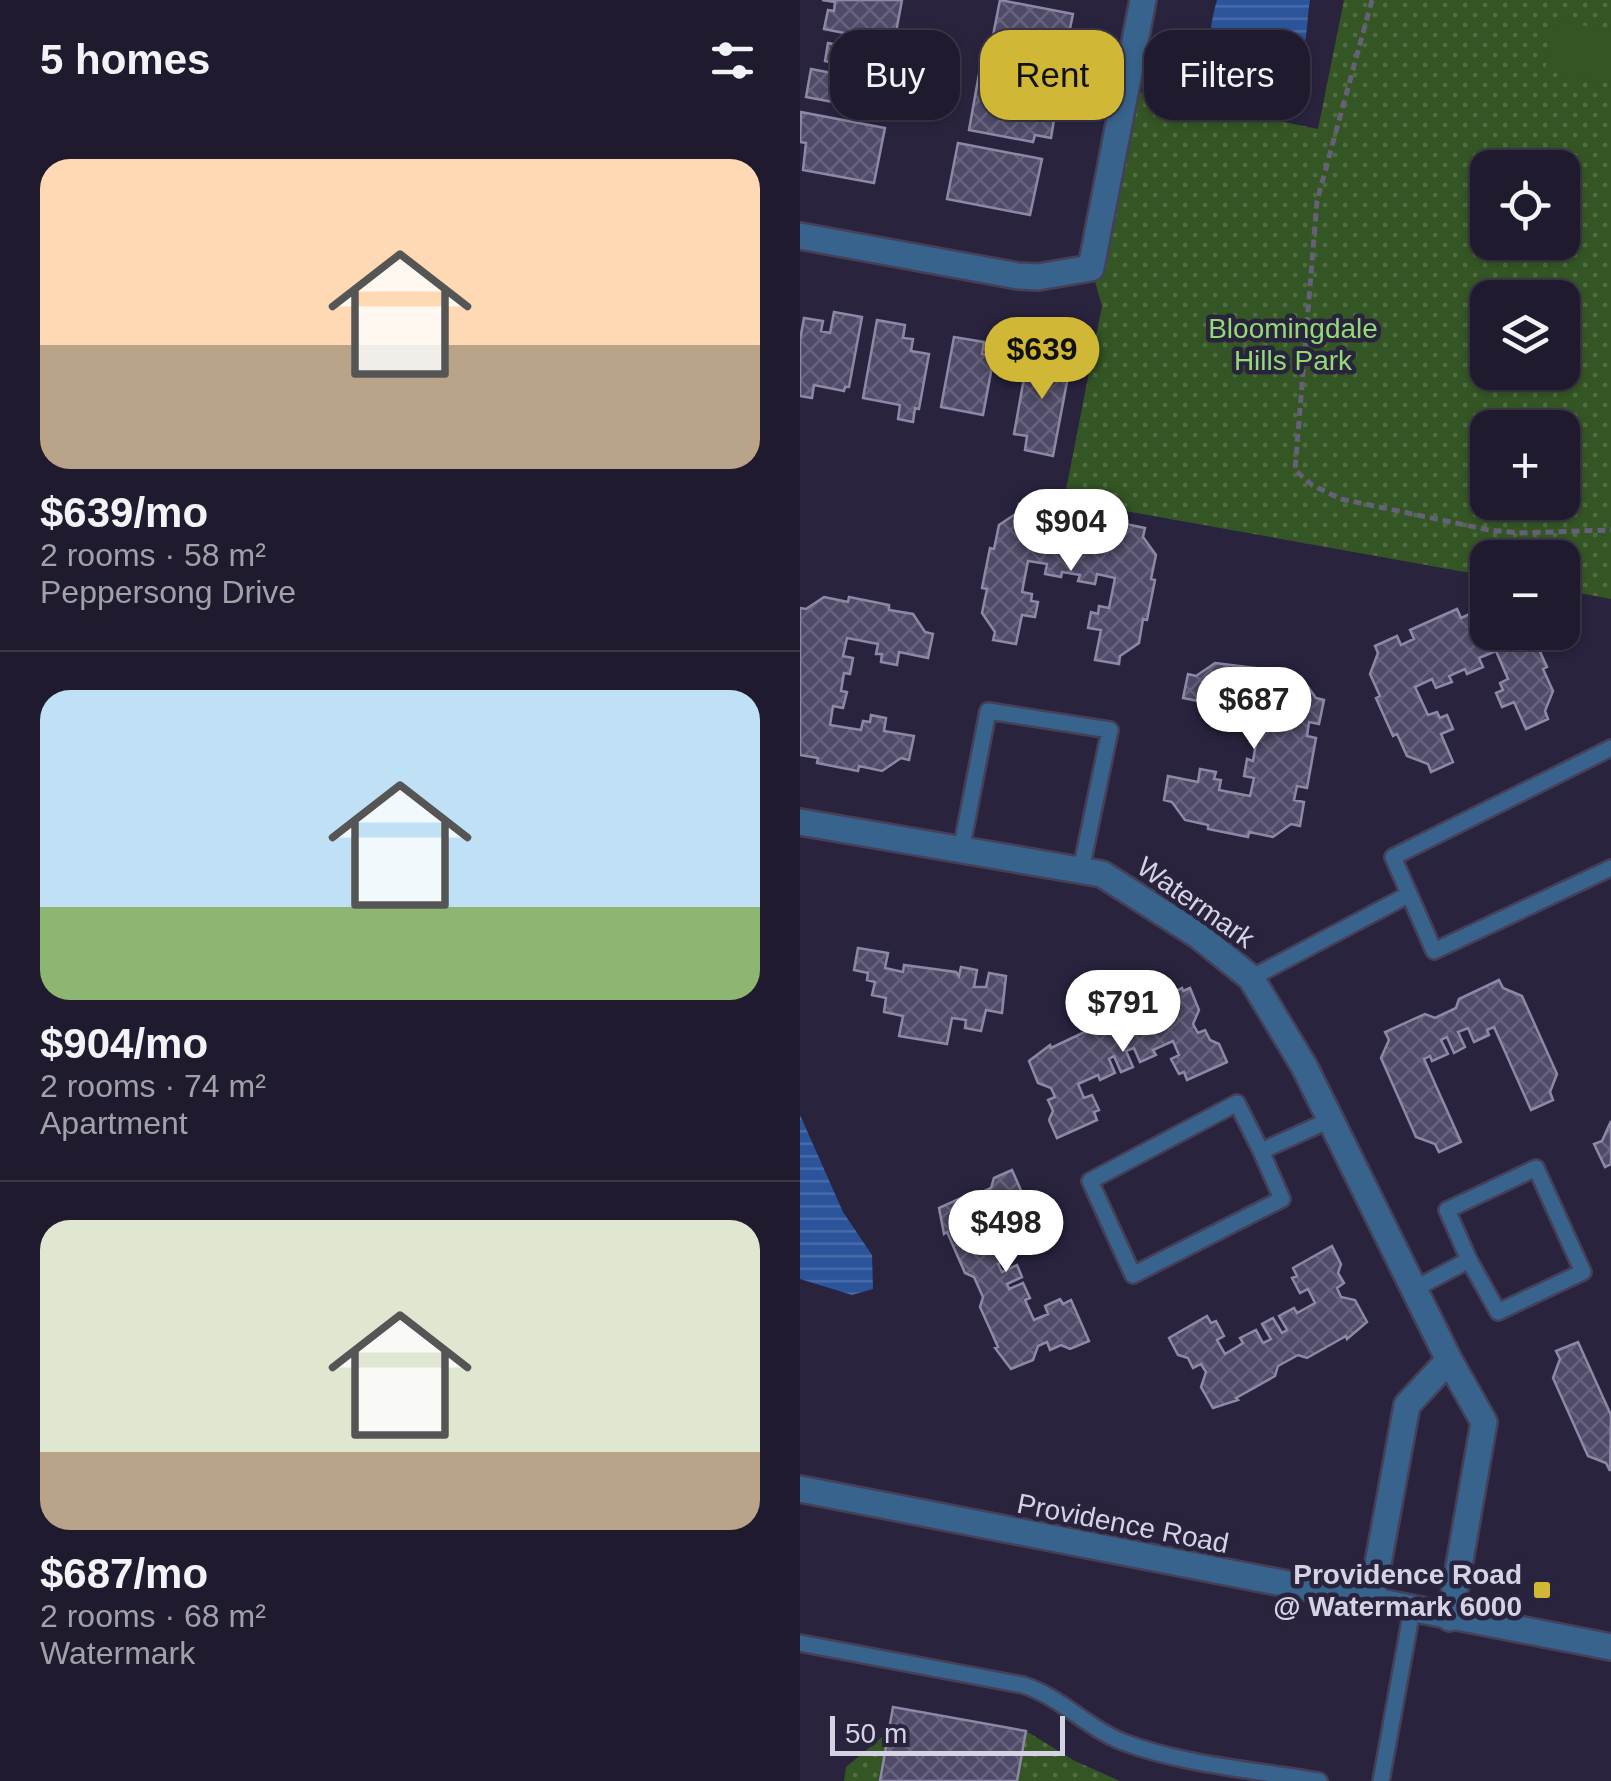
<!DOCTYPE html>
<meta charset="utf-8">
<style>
:root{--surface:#1f1a2e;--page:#272336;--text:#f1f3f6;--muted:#a1a1aa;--line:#3c384a;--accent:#d1b736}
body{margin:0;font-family:Helvetica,sans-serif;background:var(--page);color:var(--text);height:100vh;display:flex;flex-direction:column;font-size:38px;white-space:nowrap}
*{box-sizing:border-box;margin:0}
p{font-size:32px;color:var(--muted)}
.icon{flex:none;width:55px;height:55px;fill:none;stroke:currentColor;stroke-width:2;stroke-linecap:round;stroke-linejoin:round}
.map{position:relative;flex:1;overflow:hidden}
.side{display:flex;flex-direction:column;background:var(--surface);width:800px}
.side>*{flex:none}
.banner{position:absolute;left:30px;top:30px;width:630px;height:90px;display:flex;gap:20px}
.fabs{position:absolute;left:670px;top:150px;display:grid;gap:20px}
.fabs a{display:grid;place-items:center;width:110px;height:110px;border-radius:20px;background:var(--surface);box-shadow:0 2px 8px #0004,0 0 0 2px var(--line);font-size:50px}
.scale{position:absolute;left:30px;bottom:25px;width:235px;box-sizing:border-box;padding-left:10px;border:5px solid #d5d2e3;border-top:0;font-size:28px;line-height:35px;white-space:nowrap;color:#d5d2e3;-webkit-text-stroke:8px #29233e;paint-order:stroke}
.price{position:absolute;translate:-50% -85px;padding:0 22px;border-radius:35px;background:#fff;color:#222;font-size:32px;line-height:65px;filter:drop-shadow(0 2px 5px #0008)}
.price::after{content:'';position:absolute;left:50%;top:60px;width:30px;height:22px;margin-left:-15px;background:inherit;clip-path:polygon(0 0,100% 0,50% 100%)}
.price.on{background:var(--accent);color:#111}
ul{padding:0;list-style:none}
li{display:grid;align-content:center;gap:20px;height:530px;padding:0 40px}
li+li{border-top:2px solid var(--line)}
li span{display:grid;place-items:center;height:310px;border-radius:30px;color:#555}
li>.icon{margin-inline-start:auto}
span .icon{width:180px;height:180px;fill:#fffc;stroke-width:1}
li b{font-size:42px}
h2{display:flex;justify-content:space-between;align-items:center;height:120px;padding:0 40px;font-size:42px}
.chip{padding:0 35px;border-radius:30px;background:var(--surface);box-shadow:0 2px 8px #0004,0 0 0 2px var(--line);font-size:35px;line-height:90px}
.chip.on{background:var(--accent);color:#111}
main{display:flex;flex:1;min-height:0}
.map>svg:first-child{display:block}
.park{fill:url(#park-dots);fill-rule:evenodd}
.garden{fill:#345524}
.water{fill:url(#water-rules)}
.building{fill:url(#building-cross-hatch);stroke:#8e88a8;stroke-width:2.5}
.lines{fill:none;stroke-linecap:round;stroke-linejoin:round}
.service-casing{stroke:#453f58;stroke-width:20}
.minor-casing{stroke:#453f58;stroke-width:30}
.tertiary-casing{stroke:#453f58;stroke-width:30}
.path{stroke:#656078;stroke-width:5;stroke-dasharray:8 5;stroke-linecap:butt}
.service{stroke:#37638c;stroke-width:15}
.minor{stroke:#37638c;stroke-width:25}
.tertiary{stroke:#37638c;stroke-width:25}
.poi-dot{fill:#d1b736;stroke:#29233e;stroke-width:4}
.labels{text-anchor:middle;stroke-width:9;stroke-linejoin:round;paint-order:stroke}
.park-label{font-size:28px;fill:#92da72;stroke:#29233e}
.street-label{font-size:28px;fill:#d5d2e3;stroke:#29233e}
.poi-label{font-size:28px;font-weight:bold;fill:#d5d2e3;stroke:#29233e;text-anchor:end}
</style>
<main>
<section class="side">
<h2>5 homes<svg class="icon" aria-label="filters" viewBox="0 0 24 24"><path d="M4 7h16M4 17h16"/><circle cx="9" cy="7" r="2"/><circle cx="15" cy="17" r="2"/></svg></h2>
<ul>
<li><span style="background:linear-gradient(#ffd9b3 60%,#b9a48a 0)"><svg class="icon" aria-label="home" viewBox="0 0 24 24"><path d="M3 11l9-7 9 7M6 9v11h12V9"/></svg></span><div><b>$639/mo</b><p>2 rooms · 58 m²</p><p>Peppersong Drive</p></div></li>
<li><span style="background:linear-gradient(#bfe0f5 70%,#8fb573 0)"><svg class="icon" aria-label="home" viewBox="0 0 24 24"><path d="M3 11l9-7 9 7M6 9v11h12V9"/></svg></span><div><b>$904/mo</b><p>2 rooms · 74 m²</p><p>Apartment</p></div></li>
<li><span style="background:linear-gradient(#dfe7d0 75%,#b9a48a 0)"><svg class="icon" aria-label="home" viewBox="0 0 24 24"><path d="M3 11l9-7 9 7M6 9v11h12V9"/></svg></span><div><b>$687/mo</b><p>2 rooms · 68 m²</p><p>Watermark</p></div></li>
</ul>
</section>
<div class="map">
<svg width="811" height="1781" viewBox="0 0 811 1781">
<defs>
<pattern id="park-dots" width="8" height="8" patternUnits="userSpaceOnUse" patternTransform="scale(2.5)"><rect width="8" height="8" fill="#345524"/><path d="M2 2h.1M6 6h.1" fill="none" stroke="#506d44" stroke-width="1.8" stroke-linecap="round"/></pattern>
<pattern id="water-rules" width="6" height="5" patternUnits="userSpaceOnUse" patternTransform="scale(2.5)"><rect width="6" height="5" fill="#2b549b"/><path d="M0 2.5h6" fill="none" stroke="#496ca9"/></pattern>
<pattern id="building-cross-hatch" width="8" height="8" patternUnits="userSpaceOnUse" patternTransform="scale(2.5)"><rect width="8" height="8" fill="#4f4a67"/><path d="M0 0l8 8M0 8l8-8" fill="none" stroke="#67637d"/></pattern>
</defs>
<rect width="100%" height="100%" fill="#29233e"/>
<path class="park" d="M544,0H811V599L763,590L762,558H688L687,576L264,500L302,306L291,268L326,89L518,129ZM688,168H762V242H688ZM688,298H762V372H688ZM688,428H762V502H688Z
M93,1707L226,1731L275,1761L320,1781H44L46,1767L88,1732Z"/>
<path class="garden" d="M755,20L811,31V84L745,71Z"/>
<path class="water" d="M417,0H510C506,23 508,59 491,76C474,93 423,84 413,62C406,47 412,17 417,0Z
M0,1115L43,1212L72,1255L73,1289L52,1295L0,1279Z"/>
<path class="building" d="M22,0H102L94,43L24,29L28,10L34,11L35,2Z
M200,0L273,14L267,43L272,44L267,71L189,56Z
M28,43L102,57L98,80L85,77L76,110L6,97L11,69L32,73L34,63L25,61Z
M179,74L259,89L251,138L235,135L233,142L169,130Z
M1,112L85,128L74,183L3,170L6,143L0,142Z
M158,143L242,159L230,215L147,199Z
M34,312L62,317L49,387H45L44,391L14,385L12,398L0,396V340L4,318L23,321L21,331L30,333Z
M77,320L105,325L103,338L113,339L111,351L129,354L119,409L115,408L113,422L98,419L100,405L63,398Z
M154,337L184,342L182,354L194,356L183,415L141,407Z
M229,350L259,355L257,364L270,366L253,456L225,450L227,436L214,434Z
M219,504L243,509L241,519L255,521L257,511L307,521L305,531L319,533L321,523L345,528L343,537L356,555L351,579L355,580L347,620L343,619L339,643L320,656L319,664L295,660L301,630L288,628L291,612L298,614L299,606L309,608L315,578L297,574L295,584L278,581L280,575L262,572L261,577L245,574L247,564L228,561L222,592L232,594L231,601L238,602L235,617L222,615L216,644L193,640L195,632L182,613L187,589L182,588L190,548L194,549L199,525L217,513Z
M688,595V632H731L747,667L743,669L753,691L745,711L748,719L726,729L714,702L702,707L696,693L703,690L700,683L708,679L696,651L679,658L683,667L667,674L665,669L649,676L652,682L636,688L632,679L615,687L628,715L637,712L640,718L647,715L653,729L641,734L653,762L631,772L628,764L607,756L597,734L593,736L576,698L580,696L570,674L578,653L575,646L597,636L601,645L614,639L610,630L657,609L661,618L674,612L670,603Z
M24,597L48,602L49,597L89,605V610L113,614L125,632L133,634L128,658L99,652L97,665L81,662L82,654H76L78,644L47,638L43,656L53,658L50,674L44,673L41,691L47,692L43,708L33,706L30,725L61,730L63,721L70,722L71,715L86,718L84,731L114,736L109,760L101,758L82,771L59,766L58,771L17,763L18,758L0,755V608L6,609Z
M415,663L480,671L479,676L503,680L516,698L524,700L519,724L509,722L507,736L516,738L507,788L497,786L494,800L504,802L500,826L491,824L473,837L449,832L448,837L408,829V825L385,820L372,802L364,800L368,776L398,782L400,769L416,772L414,779L421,780L419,790L450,796L454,778L444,776L447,759L453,761L456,743L450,742L453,726L463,728L467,709L436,703L434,713L427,712L425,719L410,716L413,704L383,698L388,674L396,676Z
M58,948L88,953L85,968L103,972L104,965L156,972L159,976L161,967L177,970L174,987H186L189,973L206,976L202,1013L186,1010L181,1031L165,1028L166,1020L152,1018L147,1044L99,1036L103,1016L84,1012L86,998L72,995L75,982L67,980L68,973L54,970Z
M699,980L703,988L722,996L757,1074L750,1092L753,1100L731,1110L694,1027L687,1030L689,1035L674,1042L668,1028L658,1032L665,1047L654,1053L647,1037L641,1040L648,1054L632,1061L630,1056L624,1059L661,1142L639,1152L635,1144L616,1137L581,1058L589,1040L585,1032L625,1014L635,1018L656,1008L659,999Z
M382,988L383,991L390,988L399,1010L393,1024L398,1033L405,1030L410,1040L419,1044L427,1062L387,1080L384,1072L379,1074L371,1059L379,1055L373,1041L353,1050L356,1055L340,1062L334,1048L326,1051L333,1067L321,1072L314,1056L309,1059L315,1073L300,1080L298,1075L278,1084L284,1098L292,1095L299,1110L294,1112L297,1120L257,1138L249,1120L253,1111L248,1100L255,1097L251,1088L238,1083L229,1061L250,1045L251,1048L291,1029L300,1033L321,1024L325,1014L365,996L364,994L371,990L372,993Z
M811,1121V1164L805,1167L794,1144L802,1141Z
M212,1170L230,1211L223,1214L225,1219L209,1226L206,1219L191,1225L200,1244L205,1242L212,1258L198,1264L202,1272L217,1265L222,1277L207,1284L209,1289L223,1283L230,1298L225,1300L234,1320L248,1314L245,1306L260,1299L263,1304L271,1300L289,1341L270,1349L261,1345L250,1350L247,1342L238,1346L233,1360L211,1369L195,1348L198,1347L180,1307L183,1297L174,1277L165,1273L147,1232L144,1234L139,1208L161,1198L174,1205L183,1200L180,1193L191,1188L194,1178Z
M532,1246L541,1264L538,1273L544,1283L537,1288L541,1297L555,1300L567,1322L547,1339L546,1336L507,1358L498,1355L478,1366L475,1376L436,1398L438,1400L413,1408L401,1387L406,1372L401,1364L393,1368L388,1358L378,1355L369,1338L407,1316L411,1323L416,1321L424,1336L417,1340L425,1354L443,1343L440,1338L456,1330L463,1343L471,1339L462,1324L473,1318L482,1333L487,1330L479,1316L494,1308L497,1313L515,1303L508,1289L500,1293L492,1278L497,1276L493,1268Z
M778,1342L811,1415L810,1471L806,1463L788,1456L753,1378L760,1359L756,1351Z
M93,1707L226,1731L217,1781H80Z"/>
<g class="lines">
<defs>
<path id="service" d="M811,748L593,857L634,951L811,868
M161,851L188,711L310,730L281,870
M451,978L608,895
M461,1151L482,1199L333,1275L290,1181L437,1103L461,1151L532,1119
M614,1289L669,1260L698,1312L783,1272L736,1168L647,1210L669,1260
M0,1643L223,1685C261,1697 287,1728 323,1742C384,1765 455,1770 519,1781
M581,1781L612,1610"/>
<path id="minor" d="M0,236L218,276L238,277L291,268L343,0
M0,822L302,874L399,936L451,978L504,1066L649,1360L684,1422L650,1618
M571,1602L607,1405L649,1360"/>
<path id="tertiary" d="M0,1489L811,1647"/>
</defs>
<use href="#service" class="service-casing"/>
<use href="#minor" class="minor-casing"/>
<use href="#tertiary" class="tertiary-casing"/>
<path class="path" d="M572,0L517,201L495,470L512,485L541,499L689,530L719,533L811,530"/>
<use href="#service" class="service"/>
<use href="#minor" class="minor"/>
<use href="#tertiary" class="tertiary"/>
</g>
<rect class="poi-dot" x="732" y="1580" width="20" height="20" rx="5"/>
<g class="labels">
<g class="park-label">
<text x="493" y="338">Bloomingdale<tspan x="493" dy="32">Hills Park</tspan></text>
</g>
<g class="street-label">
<text transform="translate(396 902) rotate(35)" y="10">Watermark</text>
<text transform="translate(323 1523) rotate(11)" y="10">Providence Road</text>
</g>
<g class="poi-label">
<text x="722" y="1584">Providence Road<tspan x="722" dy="32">@ Watermark 6000</tspan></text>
</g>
</g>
</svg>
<div class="fabs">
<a><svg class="icon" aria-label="locate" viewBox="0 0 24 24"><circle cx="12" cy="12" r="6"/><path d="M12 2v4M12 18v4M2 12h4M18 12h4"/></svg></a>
<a><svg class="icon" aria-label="layers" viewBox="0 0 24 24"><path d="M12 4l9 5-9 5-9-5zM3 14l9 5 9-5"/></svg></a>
<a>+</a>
<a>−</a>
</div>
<div class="scale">50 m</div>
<b class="price on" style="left:242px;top:402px">$639</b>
<b class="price" style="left:271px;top:574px">$904</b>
<b class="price" style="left:454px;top:752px">$687</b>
<b class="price" style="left:323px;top:1055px">$791</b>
<b class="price" style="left:206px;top:1275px">$498</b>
<div class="banner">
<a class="chip">Buy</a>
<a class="chip on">Rent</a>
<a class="chip">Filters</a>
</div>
</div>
</main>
